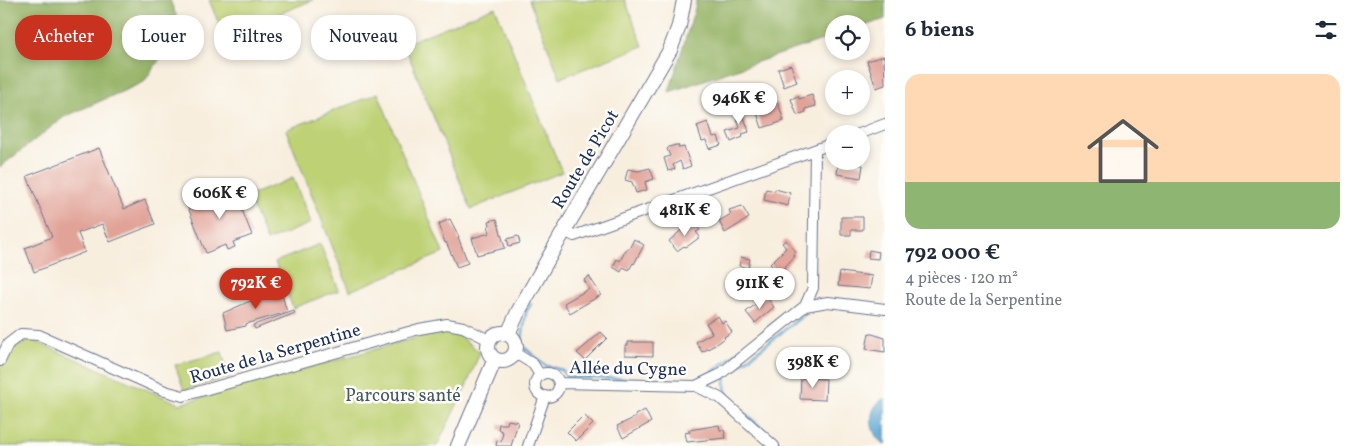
<!DOCTYPE html>
<html lang="fr">
<meta charset="utf-8">
<style>
:root{--surface:#fff;--page:#f6f6f7;--text:#1f2937;--muted:#747a83;--line:#e0e1e3;--accent:#c8321e}
body{margin:0;font-family:Vollkorn,serif;background:var(--page);color:var(--text);height:100vh;display:flex;flex-direction:column;font-size:19px;white-space:nowrap}
*{box-sizing:border-box;margin:0}
p{font-size:16px;color:var(--muted)}
.icon{flex:none;width:28px;height:28px;fill:none;stroke:currentColor;stroke-width:2;stroke-linecap:round;stroke-linejoin:round}
.map{position:relative;flex:1;overflow:hidden}
.side{display:flex;flex-direction:column;background:var(--surface);width:475px}
.side>*{flex:none}
.hud{position:absolute;left:15px;top:15px;width:475px;height:45px;display:flex;gap:10px}
.fabs{position:absolute;left:825px;top:15px;display:grid;gap:10px}
.fabs a{display:grid;place-items:center;width:45px;height:45px;border-radius:50%;background:var(--surface);box-shadow:0 2px 8px #0003;font-size:25px}
.price{position:absolute;translate:-50% -42px;padding:0 11px;border-radius:18px;background:#fff;color:#222;font-size:16px;line-height:32px;filter:drop-shadow(0 1px 2px #0008)}
.price::after{content:'';position:absolute;left:50%;top:30px;width:15px;height:11px;margin-left:-8px;background:inherit;clip-path:polygon(0 0,100% 0,50% 100%)}
.price.selected{background:var(--accent);color:#fff}
ul{padding:0;list-style:none}
li{display:grid;align-content:center;gap:10px;height:265px;padding:0 20px}
li+li{border-top:1px solid var(--line)}
li span{display:grid;place-items:center;height:155px;border-radius:15px;color:#555}
li>.icon{margin-inline-start:auto}
span .icon{width:90px;height:90px;fill:#fffc;stroke-width:1}
li b{font-size:21px}
h2{display:flex;justify-content:space-between;align-items:center;height:60px;padding:0 20px;font-size:21px}
.pill{padding:0 18px;border-radius:20px;background:var(--surface);box-shadow:0 2px 8px #0003;font-size:18px;line-height:45px}
.pill.selected{background:var(--accent);color:#fff}
main{display:flex;flex:1;min-height:0}
.map>svg:first-child{display:block}
.green{fill:#bed175;stroke:#6c806a}
.forest{fill:#96b366;stroke:#587162}
.water{fill:#59a4d1;stroke:#3a6a98}
.lines{fill:none;stroke-linecap:round;stroke-linejoin:round}
.stream{stroke:#59a4d1;stroke-width:2.5}
.building{fill:#e1a398}
.street-casing{stroke:#68728b;stroke-width:12}
.secondary-casing{stroke:#68728b;stroke-width:16}
.street{stroke:#fff;stroke-width:10}
.secondary{stroke:#fff;stroke-width:14}
.labels{text-anchor:middle;stroke-width:5;stroke-linejoin:round;paint-order:stroke}
.street-label{font-size:18px;fill:#1b2f5e;stroke:#fdfcf7}
.park-label{font-size:18px;fill:#445864;stroke:#fdfcf7}
</style>
<main>
<div class="map">
<svg width="885" height="446" viewBox="0 0 885 446">
<rect width="100%" height="100%" fill="#fdfcf7"/>
<filter id="ink" filterUnits="userSpaceOnUse"><feTurbulence type="fractalNoise" baseFrequency=".02" numOctaves="2"/><feDisplacementMap in="SourceGraphic" scale="10" xChannelSelector="R" yChannelSelector="G"/><feConvolveMatrix kernelMatrix="1 2 1 2 8 2 1 2 1" color-interpolation-filters="sRGB"/></filter>
<filter id="wash" filterUnits="userSpaceOnUse"><feTurbulence type="fractalNoise" baseFrequency=".0096" numOctaves="4" result="noise"/><feDisplacementMap in="SourceGraphic" scale="20" xChannelSelector="R" yChannelSelector="G"/><feGaussianBlur stdDeviation="1.12" result="paint"/><feColorMatrix in="noise" values="0 0 0 0 0 0 0 0 0 0 0 0 0 0 0 0 0 1.4 0 .05"/><feComposite in="paint" operator="in"/></filter>
<g filter="url(#wash)">
<rect width="100%" height="100%" fill="#f8eede"/>
<path class="green" d="M209,0H313L224,36Z
M529,0H625L643,46L560,78Z
M495,7L562,172L471,209L404,44Z
M378,93L443,253L350,291L286,130Z
M293,178L311,223L267,241L248,196Z
M320,244L339,290L293,308L275,262Z
M440,331L458,335L480,352L468,382L437,446H0V368L13,348L32,340L180,404Z
M222,352L229,377L184,390L175,365Z"/>
<path class="forest" d="M0,0H170L181,28L144,82L64,117L0,167Z
M696,0H885V19L861,27V24H834V36L669,92L696,5Z"/>
<path class="water" d="M885,398V445C868,435 866,406 885,398Z"/>
<g class="lines">
<path class="stream" d="M522,340L526,312L531,304
M525,348L546,366L562,370L567,377L695,381L710,374L795,307
M732,402C725,393 724,387 726,376L805,314
M736,406L783,446
M466,446L488,395"/>
</g>
<g id="blocks">
<path class="building" d="M884,56L885,85L876,88L867,61Z
M791,65L797,82L784,87L778,69Z
M812,95L816,106L805,109L806,112L797,115L791,99L798,96L799,99Z
M778,103L784,121L762,128L756,110Z
M743,105L744,110L742,111L749,132L742,134L743,137L731,142L727,132L740,128L733,108Z
M708,122L713,137L718,136L721,145L709,149L706,140L702,141L697,126Z
M676,145H678L679,148L684,147L691,166L683,169L680,161L673,165L675,169L668,171L664,158L670,156L667,149L669,147Z
M99,148L124,209L145,200L155,224L110,242L102,224L78,233L85,252L34,272L25,248L52,237L27,176Z
M843,162L863,165L861,178L837,174L838,165H842Z
M650,168L654,179L645,182L647,190L636,193L632,182L625,180L628,169L638,171Z
M233,187L252,235L233,242L235,247L227,250L225,245L206,253L187,205Z
M766,189L775,191V189L790,193L788,206L764,200Z
M742,206L749,218L725,233L719,221L731,214L729,210Z
M841,217H863V230H851V235H841Z
M450,219L459,237H458L468,263L457,267L446,242L445,243L439,224Z
M497,219L505,248L477,255L472,238L490,233L488,226L490,225L489,221Z
M694,223L700,230L696,232L700,237L688,246L685,247L684,246L677,251L669,241L686,226Z
M518,236L520,243L509,246L507,239Z
M634,239L644,245L634,264L633,263L629,270L623,267L621,272L613,267L617,259L620,261L627,248L629,249Z
M786,240L796,252L794,254L795,256L779,273L770,264L786,248L782,243Z
M869,250L879,252L878,259L868,258Z
M741,257L750,259L748,268L739,266Z
M840,272L872,276L870,289L838,286Z
M589,276L601,295L570,313L564,303L589,289L584,280Z
M280,288L287,312L246,324V326L227,330L223,313Z
M766,296L774,307L755,323L746,312Z
M294,311L295,313L255,329L253,325Z
M718,316L722,323L725,321L732,332L724,337L725,338L717,344L702,352L696,342L712,333L706,323Z
M601,332L607,338L585,360L577,353Z
M869,333L885,338V352L866,349Z
M628,342H653V356L625,355V345H628Z
M801,378L826,379L825,400L800,399Z
M645,410L651,422L623,438L617,426L636,417L635,415Z
M584,415L593,424L576,441L567,432Z
M508,420L518,422L512,443L511,446H496L497,440L501,441L503,432L498,429L499,424H507Z
M719,425L720,430H724L726,438L687,442L685,433L690,432L689,430Z"/>
</g>
</g>
<g filter="url(#ink)">
<use href="#blocks" fill-opacity="0" stroke="#68728b" stroke-width="1"/>
<g class="lines">
<defs>
<path id="street" d="M859,134L885,124
M564,231L574,236L834,143
M805,306L813,288L815,150
M515,353L533,364L540,375
M0,361L8,344L21,334L39,335L165,391L183,396L419,329L447,324L463,327L489,340
M535 385a12 12 0 1 1 24 0a12 12 0 1 1-24 0Z
M559,383L696,386
M528,446L545,396
M774,446L720,398L696,386L719,375L805,306L828,302L885,309"/>
<path id="secondary" d="M488 347a14 14 0 1 1 28 0a14 14 0 1 1-28 0Z
M508,334L518,312L564,231L670,50L679,26L684,0
M458,446L495,359"/>
</defs>
<use href="#street" class="street-casing"/>
<use href="#secondary" class="secondary-casing"/>
<use href="#street" class="street"/>
<use href="#secondary" class="secondary"/>
</g>
</g>
<g class="labels">
<g class="street-label">
<text transform="translate(585 159) rotate(-59)" y="6">Route de Picot</text>
<text transform="translate(275 353) rotate(-16)" y="6">Route de la Serpentine</text>
<text transform="translate(628 368) rotate(1)" y="6">Allée du Cygne</text>
</g>
<g class="park-label">
<text x="403" y="401">Parcours santé</text>
</g>
</g>
</svg>
<div class="fabs">
<a><svg class="icon" aria-label="locate" viewBox="0 0 24 24"><circle cx="12" cy="12" r="6"/><path d="M12 2v4M12 18v4M2 12h4M18 12h4"/></svg></a>
<a>+</a>
<a>−</a>
</div>
<b class="price" style="left:739px;top:125px">946K €</b>
<b class="price" style="left:220px;top:220px">606K €</b>
<b class="price" style="left:685px;top:237px">481K €</b>
<b class="price selected" style="left:256px;top:310px">792K €</b>
<b class="price" style="left:760px;top:310px">911K €</b>
<b class="price" style="left:813px;top:389px">398K €</b>
<div class="hud">
<a class="pill selected">Acheter</a>
<a class="pill">Louer</a>
<a class="pill">Filtres</a>
<a class="pill">Nouveau</a>
</div>
</div>
<section class="side">
<h2>6 biens<svg class="icon" aria-label="filters" viewBox="0 0 24 24"><path d="M4 7h16M4 17h16"/><circle cx="9" cy="7" r="2"/><circle cx="15" cy="17" r="2"/></svg></h2>
<ul>
<li><span style="background:linear-gradient(#ffd9b3 70%,#8fb573 0)"><svg class="icon" aria-label="home" viewBox="0 0 24 24"><path d="M3 11l9-7 9 7M6 9v11h12V9"/></svg></span><div><b>792 000 €</b><p>4 pièces · 120 m²</p><p>Route de la Serpentine</p></div></li>
</ul>
</section>
</main>
